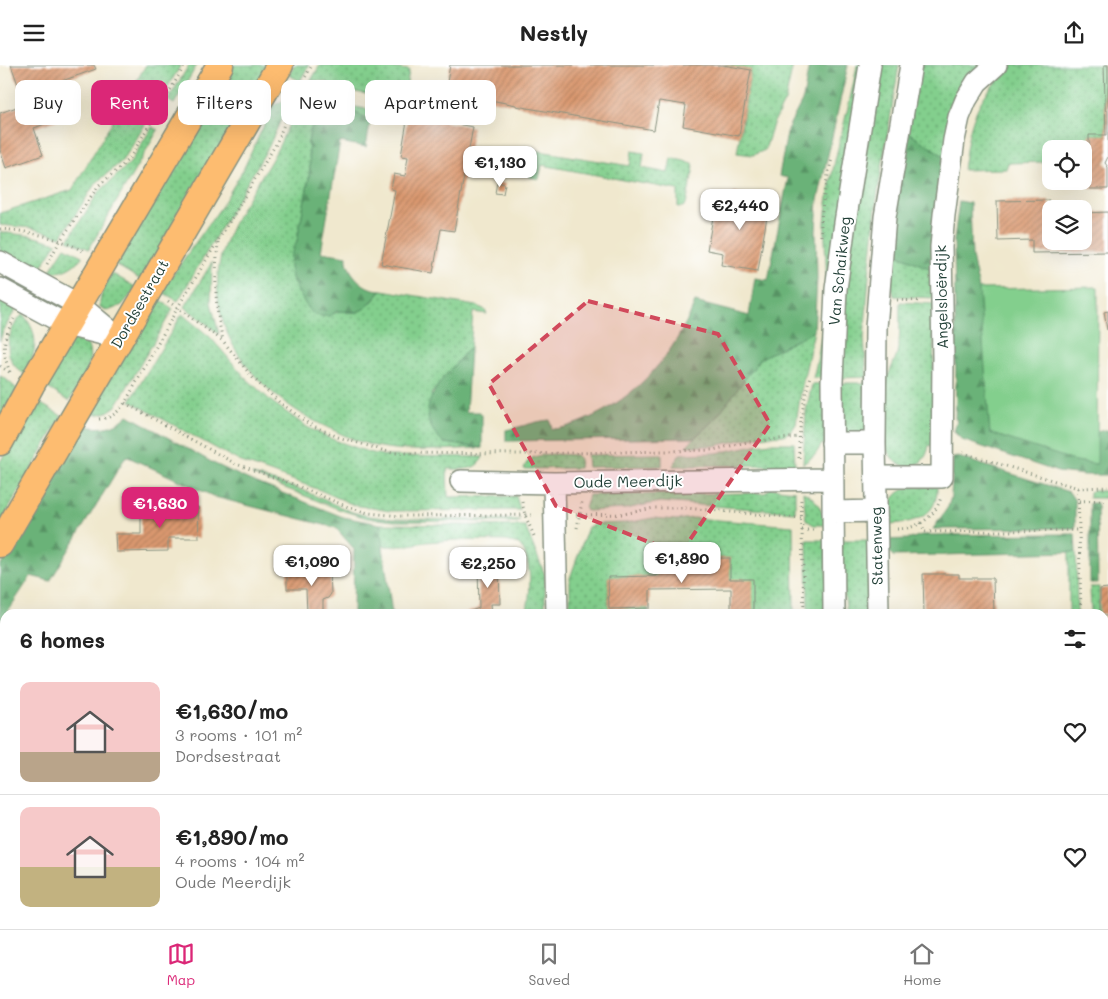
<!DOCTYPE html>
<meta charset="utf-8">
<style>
:root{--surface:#fff;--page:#f2f2f2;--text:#222;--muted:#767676;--line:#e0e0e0;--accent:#db2777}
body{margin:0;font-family:Mali,sans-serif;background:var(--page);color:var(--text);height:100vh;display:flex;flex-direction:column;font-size:19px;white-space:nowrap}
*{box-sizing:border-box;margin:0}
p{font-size:16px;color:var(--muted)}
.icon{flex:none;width:28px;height:28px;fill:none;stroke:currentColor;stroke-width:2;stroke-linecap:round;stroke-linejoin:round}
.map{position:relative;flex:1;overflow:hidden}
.panel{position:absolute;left:0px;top:544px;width:1109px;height:321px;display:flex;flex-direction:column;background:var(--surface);border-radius:15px 15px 0 0;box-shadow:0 5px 20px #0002}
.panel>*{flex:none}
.banner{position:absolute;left:15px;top:15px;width:500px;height:45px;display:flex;gap:10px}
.buttons{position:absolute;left:1042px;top:75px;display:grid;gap:10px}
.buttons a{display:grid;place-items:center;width:50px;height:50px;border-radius:10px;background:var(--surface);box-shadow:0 5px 20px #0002;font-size:25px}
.price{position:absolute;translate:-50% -42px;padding:0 11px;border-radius:10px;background:#fff;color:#222;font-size:16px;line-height:32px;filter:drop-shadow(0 1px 2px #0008)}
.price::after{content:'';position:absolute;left:50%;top:30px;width:15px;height:11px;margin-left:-8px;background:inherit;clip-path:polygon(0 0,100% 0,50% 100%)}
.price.selected{background:var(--accent);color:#fff}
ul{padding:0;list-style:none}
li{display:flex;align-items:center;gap:15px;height:125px;padding:0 20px}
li+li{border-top:1px solid var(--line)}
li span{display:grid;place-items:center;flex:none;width:140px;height:100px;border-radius:10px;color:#555}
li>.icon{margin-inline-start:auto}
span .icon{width:60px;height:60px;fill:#fffc;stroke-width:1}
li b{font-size:21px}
h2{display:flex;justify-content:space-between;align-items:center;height:60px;padding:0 20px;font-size:21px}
.pill{padding:0 18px;border-radius:10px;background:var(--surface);box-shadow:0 5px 20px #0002;font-size:18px;line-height:45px}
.pill.selected{background:var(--accent);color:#fff}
header{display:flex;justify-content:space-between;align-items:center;height:65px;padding:0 20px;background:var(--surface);font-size:22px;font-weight:700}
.dock{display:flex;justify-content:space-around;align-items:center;height:70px;border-top:1px solid var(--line);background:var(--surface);font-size:14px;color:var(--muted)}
.dock a{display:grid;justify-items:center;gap:2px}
.dock .selected{color:var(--accent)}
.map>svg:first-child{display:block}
.grass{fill:url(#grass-dots);stroke:#518660}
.forest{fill:url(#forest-firs);stroke:#447856}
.green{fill:#83cf8d;stroke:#518660}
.building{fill:url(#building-hatch)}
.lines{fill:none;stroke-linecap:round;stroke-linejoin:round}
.minor-casing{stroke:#889281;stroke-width:24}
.major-casing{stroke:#889281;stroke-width:29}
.path{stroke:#889281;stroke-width:3;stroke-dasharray:1 4;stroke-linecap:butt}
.minor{stroke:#fff;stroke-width:21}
.major{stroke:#fdbc70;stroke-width:26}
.marked{fill:#d1495b;fill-opacity:0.2;stroke:#d1495b;stroke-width:4;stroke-dasharray:10 6;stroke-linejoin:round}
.labels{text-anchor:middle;stroke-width:4;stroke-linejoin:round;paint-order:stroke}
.street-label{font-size:15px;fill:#1f3d34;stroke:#fff}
</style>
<header><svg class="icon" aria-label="menu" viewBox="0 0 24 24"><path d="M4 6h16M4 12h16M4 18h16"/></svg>Nestly<svg class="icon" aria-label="share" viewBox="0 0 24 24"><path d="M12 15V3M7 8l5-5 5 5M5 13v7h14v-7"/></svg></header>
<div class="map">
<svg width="1108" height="864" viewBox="0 0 1108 864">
<defs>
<pattern id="grass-dots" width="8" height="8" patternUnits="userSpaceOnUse" patternTransform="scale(1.25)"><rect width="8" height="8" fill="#83cf8d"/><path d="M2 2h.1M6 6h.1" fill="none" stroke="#6ba974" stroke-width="1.8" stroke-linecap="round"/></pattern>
<pattern id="forest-firs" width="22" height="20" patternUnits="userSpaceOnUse" patternTransform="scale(1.25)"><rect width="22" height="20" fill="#6ab278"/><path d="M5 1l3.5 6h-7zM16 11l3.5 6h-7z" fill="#579263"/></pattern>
<pattern id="building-hatch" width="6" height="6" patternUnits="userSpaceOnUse" patternTransform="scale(1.25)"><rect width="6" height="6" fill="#da986f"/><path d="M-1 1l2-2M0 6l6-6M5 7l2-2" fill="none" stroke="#b07d5c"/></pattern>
</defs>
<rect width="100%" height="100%" fill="#fff"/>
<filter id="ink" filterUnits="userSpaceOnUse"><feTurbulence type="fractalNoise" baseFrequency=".02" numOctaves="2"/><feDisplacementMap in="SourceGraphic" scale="10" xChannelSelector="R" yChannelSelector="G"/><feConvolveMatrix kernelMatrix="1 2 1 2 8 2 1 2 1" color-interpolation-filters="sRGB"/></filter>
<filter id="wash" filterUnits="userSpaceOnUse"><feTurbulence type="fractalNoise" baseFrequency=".0096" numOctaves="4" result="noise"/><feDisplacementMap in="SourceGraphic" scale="20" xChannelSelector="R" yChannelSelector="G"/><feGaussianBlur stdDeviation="1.12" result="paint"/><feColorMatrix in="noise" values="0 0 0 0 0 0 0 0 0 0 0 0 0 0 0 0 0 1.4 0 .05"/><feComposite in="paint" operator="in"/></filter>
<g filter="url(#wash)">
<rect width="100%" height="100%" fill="#f0e8ce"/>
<path class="grass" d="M146,0H181L129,86L121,97L95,119L61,172L32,163L0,160V148L72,125Z
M189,0H197L174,39L168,35Z
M234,0H268L141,215L116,200Z
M294,0H309L300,16L289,10Z
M320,0H393V3L409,5L406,25L394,23L393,27L374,23L372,30L327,22L328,17L313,15L311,19H309Z
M793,0L785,36L773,59L765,85L753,90L737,88L751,5L723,0Z
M857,0H862L826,313H813C821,281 825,250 826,218C827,198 824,177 825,157C829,104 848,52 857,0Z
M882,0H899L877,132L869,210L864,274L867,312L837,313L842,214Z
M918,0H983L944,91L906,66Z
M1013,0H1104L1106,70H1089L1090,96H1084V84H1051V108H1048L1047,97L1008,98L1006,104L963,105C970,55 974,35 1013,0Z
M291,32L269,81L178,236L162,227L166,219L221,142L243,105L273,41Z
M301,33L372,45L370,58L365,51L316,53L310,66L308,78L310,101L309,114L297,176L291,190L290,202L308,244L330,251C344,241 345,250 357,247C367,244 376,233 382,225L476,241L484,244L487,249L473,247L470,284L467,285L431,329L444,378L482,383C449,384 413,388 380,382C363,379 347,372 331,364C263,334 202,271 221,191C230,156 254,125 272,94C283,75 291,53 301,33Z
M152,62L158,65L89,184L68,175L98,128L130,98Z
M533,85L630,101L632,86L644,88L642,103L668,108L671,93L693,98L694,102L686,139L683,142H678V125L542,100L539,114L530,112L528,110L530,90Z
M0,167L31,171L57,178L39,206L0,190Z
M65,182L82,191V192C74,202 61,209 49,207Z
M890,186L933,205L934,233L894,231L888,204Z
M212,197L211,238L219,269L185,242Z
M111,208L137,223L122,240L108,246L100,242C99,230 106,219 111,208Z
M0,232L16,244L3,266L0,276Z
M157,233L173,244L116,341C107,348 101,351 90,348Z
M900,237L934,239L933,381L929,380C924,412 890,406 885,377C884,367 884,325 887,316C889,305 897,294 898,283C901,269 899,252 900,237Z
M23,249C40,270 37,287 25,309C0,296 6,266 23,249Z
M182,249L210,272L245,312L272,337L307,362L329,373L368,387L387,391L483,392C476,407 461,404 447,404L448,432L516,431L520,445L390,446L354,440L320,425L239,396L130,336Z
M814,266L801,326L796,359L792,365L784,370L754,372L714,381H686L714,355L761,293Z
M76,272L84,273C99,296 81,317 69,336L46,322V319L71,277Z
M0,311L6,314L17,324L0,353Z
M826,318L824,380L822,379L815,390L803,399L806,346L812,319Z
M837,318H868L869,368L838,370Z
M36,336L62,351L0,459V397Z
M771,378H794L795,401L770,404L764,400L673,401L680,389L717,388L755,380Z
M662,389V401L588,402L587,390Z
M576,390L580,394L579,403L524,404C529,384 560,390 576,390Z
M252,410L257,411L302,425L352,447L369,451L392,454L520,455L518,457H511L394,456L367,453L341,445Z
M910,422H937C938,455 908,459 884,459L882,446H887C891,434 897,426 910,422Z
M770,423L795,426V447L660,437L625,444L587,446L585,444L589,430L765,428Z
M1093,426H1108V433H1089V427Z
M803,427C818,433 822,446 826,460H814L806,455Z
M653,453L676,455L693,453L793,461L794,549H753L730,514V493L657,494V511L608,512L609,544L648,543V549H570V513L588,462L596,459L626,458Z
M380,459L525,461L545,510V549H526C531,530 533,494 519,479L506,476L455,475L425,477L404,481H383Z
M807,475H826L827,549H808Z
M841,475H870L872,549H847L839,487Z
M1069,487H1076L1077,549H1069Z
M1090,522H1099V549H1091Z
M842,860H876V864H842Z"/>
<path class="forest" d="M809,0H848L818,135L816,166L817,214L814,266L761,293L714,355L694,373L506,376V365C522,362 535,356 550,355L552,364C563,364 575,359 585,355C637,333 675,289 695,237L749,251L755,213L768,215L788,113L779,111L788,63L803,34Z
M327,42C343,45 359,45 370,58L366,82L340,77L321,187L347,191C345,203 359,219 370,223C373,224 378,225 382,225L366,243L357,247L337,246L330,251H323L315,250L308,244L293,217L290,202L291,190L297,176L309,113L310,101L308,78L310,66L316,53Z
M906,66L944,91L933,205L890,186Z
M959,136L970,138L972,192L979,224L990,368L1076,396L1096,399L1097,366L1108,365V410H1084L1058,407L962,375L954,367L957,354H955L956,315L954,175Z
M470,284L466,347H480L482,350V383L444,378C439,373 432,366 430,359C419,333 452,304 467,285Z
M128,350L215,399L247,414L343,452L380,459L392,549H353L354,484L336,463L215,432L126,391L50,516L31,511L0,558V501L83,360C100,365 115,363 128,350Z
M958,392L1069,427L1075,436V463L933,464L948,442L951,432L953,393Z
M1090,438H1097L1098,518H1090Z
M1075,469L1076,487L893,491L885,482L882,475L910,474L921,470Z
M5,811V860H34V864H2L0,860V814Z
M356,860H383L384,864H356Z"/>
<path class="green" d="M1098,222L1097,399L1076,396L990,368L979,224Z"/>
<g id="blocks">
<path class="building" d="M11,0H94L96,4L59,17L70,50L34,63L43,90L6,103L0,85V48L25,39Z
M450,0H723L751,5L739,71L683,61L686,40L659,36L654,65L516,41V40L470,31L468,43L443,40Z
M1104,0H1108V92L1105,98L1108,102V124H1090L1089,70H1106Z
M408,50L473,62L454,166L441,164L433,208L381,199L395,125L391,124L394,109L405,111L408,92L401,91Z
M503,90L515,92L514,100L502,98Z
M497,117L505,119L503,129L495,128Z
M734,127L770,133L758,206L721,200L723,188L707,185L716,136L731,139Z
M1049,135V148H1051V176H1084V148L1108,147V187L1032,188V175L998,176L997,136Z
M1108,246V264L1107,265L1104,247Z
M198,442L199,473H168V486L116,487L115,469H141V443Z
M730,493V514H753V549H731V524L650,525V543L609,544L608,512L657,511V494Z
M499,500L500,539H491L492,549H463L479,543L478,501Z
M330,505L331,529L328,533L323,535V549H307L306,524H287V506Z
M923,509H959V513H993L994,549H924Z
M1108,523V551H1104V549H1100V524Z
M250,547H274V549H250Z
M1104,616H1108V643H1104Z
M0,617H5V629L1,630Z
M1104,740H1108V749H1104Z
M1104,759H1108V786H1104Z
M1105,852H1108V864H1105Z
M78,860H110V864H78Z
M156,860H224V864H156Z
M936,860H975V864H936Z"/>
</g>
</g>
<g filter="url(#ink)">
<use href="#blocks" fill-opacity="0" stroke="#889281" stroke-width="1"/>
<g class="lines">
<defs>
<path id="minor" d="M0,197L79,240L120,274
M0,224L67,260L115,272
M832,378H875
M876,412H942L943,293L941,182L944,150L954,75L959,52L966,35L977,17L996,0
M461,416L554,418L832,414
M554,418L557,549
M833,447L876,446
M834,549L832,316L836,224L845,158L870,0
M878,549L875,378L876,263L885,152L911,0
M0,793L5,790
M651,860V864
M836,860V864
M882,860V864
M908,864L912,860"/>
<path id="major" d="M0,377L31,320L220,0
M0,479L280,0"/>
</defs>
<use href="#minor" class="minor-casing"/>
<use href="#major" class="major-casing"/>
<path class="path" d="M0,164C28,166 58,172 83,186
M821,171C820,144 826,118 832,93
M218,177C215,214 214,240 223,275
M47,199L60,176L99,120L120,103L131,91L185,0
M897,235L921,236
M168,236L223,276L253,313L279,337L309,359L338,372L392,388L522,389L713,385L747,377L799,372
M0,301L12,309
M10,307C1,285 3,274 14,254
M125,338L236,399L293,419L348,442L368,448L401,451L534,450
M99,354C112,353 117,348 125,338L178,242L276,79L298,25L312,0
M963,388L1078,423L1108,422
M799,393C798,366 803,338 810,311
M1078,423L1081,549
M801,435L802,465H813
M1079,436L1108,435
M522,437L525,450L534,471
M576,450L623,449L654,443H685L801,453
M921,458L925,467L1080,465
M577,463L582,437
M897,464C917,464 935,453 941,432
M802,465L804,549
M1104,586H1108
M1104,822H1108
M809,860V864
M1093,860V864
M1020,864L1026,860"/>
<use href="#minor" class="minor"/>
<use href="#major" class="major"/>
</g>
</g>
<path class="marked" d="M588,236L718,269L770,359L680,489L556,441L489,319Z"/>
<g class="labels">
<g class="street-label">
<text transform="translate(840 206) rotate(-84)" y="5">Van Schaikweg</text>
<text transform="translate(942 232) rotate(-91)" y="5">Angelsloërdijk</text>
<text transform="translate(140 239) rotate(-60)" y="5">Dordsestraat</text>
<text transform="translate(628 417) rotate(-1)" y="5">Oude Meerdijk</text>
<text transform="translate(877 481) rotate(-91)" y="5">Statenweg</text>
</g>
</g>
</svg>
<div class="buttons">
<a><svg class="icon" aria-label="locate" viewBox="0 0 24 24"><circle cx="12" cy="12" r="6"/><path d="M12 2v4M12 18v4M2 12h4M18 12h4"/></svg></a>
<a><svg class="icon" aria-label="layers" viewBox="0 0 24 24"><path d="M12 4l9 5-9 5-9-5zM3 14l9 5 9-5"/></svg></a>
</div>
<b class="price" style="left:500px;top:123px">€1,130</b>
<b class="price" style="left:740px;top:166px">€2,440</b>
<b class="price selected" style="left:160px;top:464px">€1,630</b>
<b class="price" style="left:682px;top:519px">€1,890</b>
<b class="price" style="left:312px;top:522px">€1,090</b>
<b class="price" style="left:488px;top:524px">€2,250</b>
<div class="banner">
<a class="pill">Buy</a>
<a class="pill selected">Rent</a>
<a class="pill">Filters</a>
<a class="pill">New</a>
<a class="pill">Apartment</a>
</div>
<section class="panel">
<h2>6 homes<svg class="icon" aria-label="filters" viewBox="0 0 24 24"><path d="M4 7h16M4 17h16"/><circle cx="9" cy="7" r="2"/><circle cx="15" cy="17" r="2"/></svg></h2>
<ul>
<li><span style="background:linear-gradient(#f6c9c9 70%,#b9a48a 0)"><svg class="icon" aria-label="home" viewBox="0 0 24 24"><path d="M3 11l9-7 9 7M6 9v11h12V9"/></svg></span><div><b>€1,630/mo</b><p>3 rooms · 101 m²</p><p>Dordsestraat</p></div><svg class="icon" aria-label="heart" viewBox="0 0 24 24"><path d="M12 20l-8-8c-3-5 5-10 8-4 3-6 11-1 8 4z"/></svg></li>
<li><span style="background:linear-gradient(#f6c9c9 60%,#c2b280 0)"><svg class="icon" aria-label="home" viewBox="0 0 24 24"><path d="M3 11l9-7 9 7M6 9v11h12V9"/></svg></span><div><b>€1,890/mo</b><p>4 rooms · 104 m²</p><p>Oude Meerdijk</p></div><svg class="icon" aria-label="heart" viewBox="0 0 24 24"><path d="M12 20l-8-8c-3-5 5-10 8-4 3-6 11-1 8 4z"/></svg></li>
</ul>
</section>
</div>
<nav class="dock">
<a class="selected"><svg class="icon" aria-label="map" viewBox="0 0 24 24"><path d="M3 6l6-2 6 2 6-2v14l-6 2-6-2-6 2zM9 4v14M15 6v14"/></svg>Map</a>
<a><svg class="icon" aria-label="saved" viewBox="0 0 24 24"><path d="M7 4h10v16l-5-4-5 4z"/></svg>Saved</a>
<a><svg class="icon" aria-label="home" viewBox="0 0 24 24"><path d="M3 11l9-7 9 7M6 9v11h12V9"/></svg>Home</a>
</nav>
